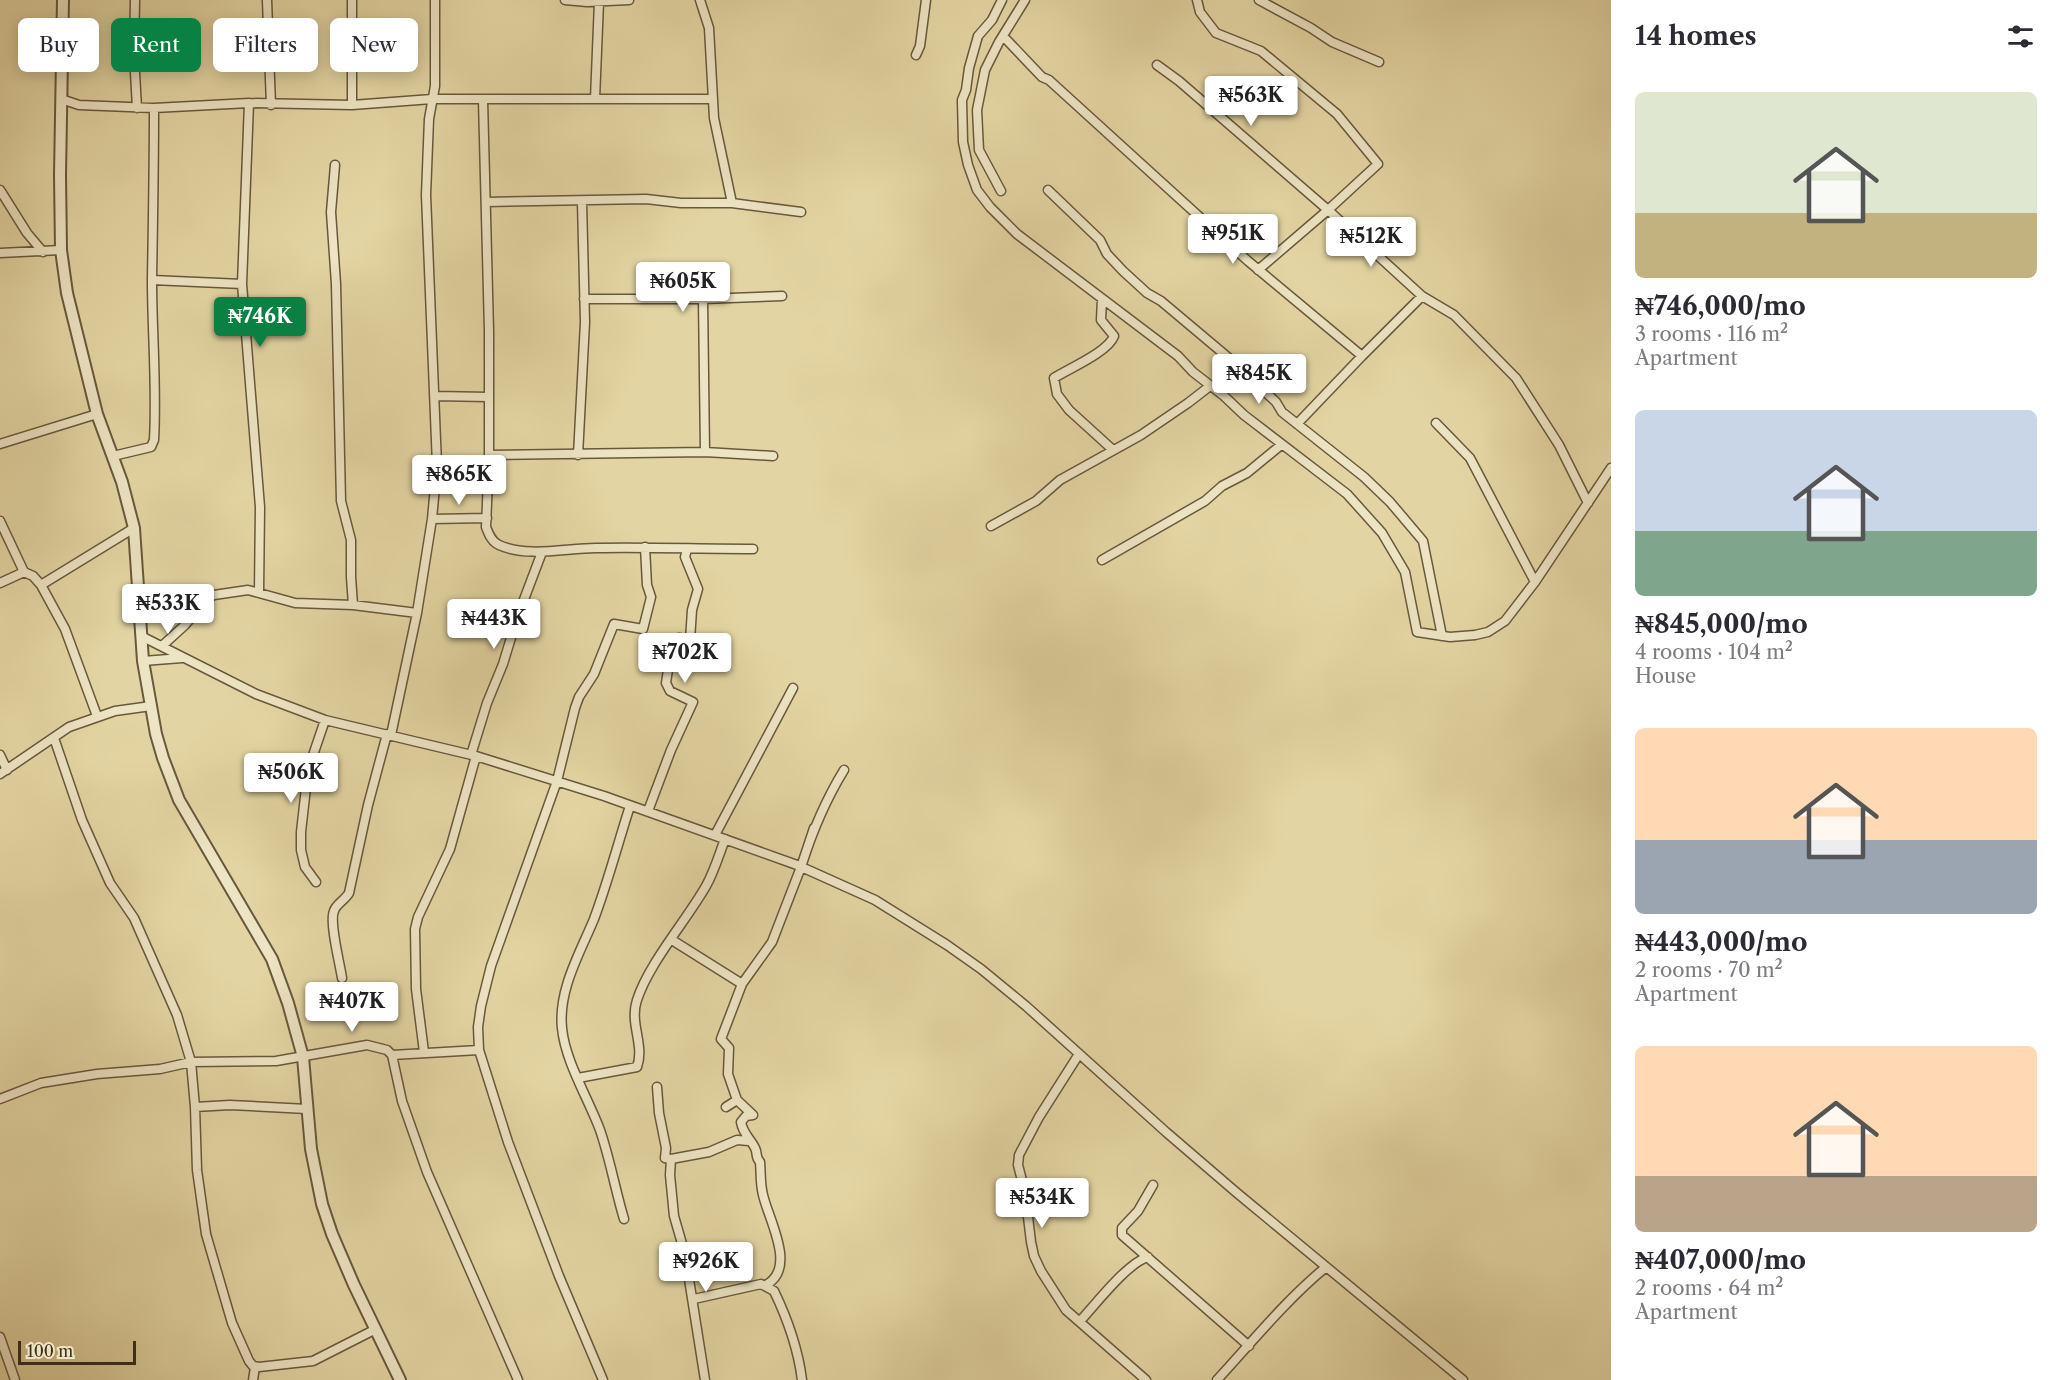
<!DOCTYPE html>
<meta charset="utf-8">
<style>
:root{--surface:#fff;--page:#f7f7f7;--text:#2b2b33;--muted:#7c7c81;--accent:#0b8043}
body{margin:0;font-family:"Libre Caslon Text",serif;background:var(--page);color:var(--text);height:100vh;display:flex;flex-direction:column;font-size:22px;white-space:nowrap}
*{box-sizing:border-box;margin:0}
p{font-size:20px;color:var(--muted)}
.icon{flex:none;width:33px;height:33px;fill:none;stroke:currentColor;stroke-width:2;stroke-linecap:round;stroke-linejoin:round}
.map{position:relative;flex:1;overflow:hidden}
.drawer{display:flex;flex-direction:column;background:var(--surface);width:450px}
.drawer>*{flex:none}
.guide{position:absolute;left:18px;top:18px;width:570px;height:54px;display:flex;gap:12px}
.scale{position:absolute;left:18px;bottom:15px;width:118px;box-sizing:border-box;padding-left:6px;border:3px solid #3f2e1b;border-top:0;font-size:16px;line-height:21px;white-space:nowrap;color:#3f2e1b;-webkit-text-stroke:4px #ede4c3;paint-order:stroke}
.price{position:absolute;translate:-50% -51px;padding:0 14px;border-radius:6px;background:#fff;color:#222;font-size:20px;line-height:39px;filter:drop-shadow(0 2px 3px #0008)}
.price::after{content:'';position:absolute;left:50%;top:36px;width:18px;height:14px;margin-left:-9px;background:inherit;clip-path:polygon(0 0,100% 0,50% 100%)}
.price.on{background:var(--accent);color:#fff}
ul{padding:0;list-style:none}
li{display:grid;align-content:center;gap:12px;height:318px;padding:0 24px}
li span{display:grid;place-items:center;height:186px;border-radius:9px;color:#555}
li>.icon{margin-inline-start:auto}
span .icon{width:108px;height:108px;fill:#fffc;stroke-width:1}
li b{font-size:26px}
h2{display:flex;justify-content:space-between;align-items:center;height:72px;padding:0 24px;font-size:26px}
.chip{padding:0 21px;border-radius:9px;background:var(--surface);box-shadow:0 3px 15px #0003;font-size:21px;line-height:54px}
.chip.on{background:var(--accent);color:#fff}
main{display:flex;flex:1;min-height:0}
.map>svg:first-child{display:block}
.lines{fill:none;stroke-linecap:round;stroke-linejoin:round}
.minor-casing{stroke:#68583d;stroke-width:11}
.tertiary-casing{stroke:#68583d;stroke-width:14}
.minor{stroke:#ede4c3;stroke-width:8}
.tertiary{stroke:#ede4c3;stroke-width:10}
</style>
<main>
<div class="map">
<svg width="1611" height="1380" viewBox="0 0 1611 1380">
<rect width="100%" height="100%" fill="#e3d5a3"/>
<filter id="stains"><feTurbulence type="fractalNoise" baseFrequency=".00333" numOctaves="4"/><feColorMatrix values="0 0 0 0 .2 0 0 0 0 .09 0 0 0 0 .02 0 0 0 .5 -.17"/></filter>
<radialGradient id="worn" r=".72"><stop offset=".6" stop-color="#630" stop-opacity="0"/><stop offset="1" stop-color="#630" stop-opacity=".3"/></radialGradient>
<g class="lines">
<defs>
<path id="minor" d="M135,0L134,55L137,108
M267,0L271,105
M352,0V105
M565,0L587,2L629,0
M700,0L709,28L714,118L732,203
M1002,0L992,20L978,36L969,68L966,90L962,100L963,142L968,165L977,190L990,207L1017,234L1178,356L1193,372L1224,396L1244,415L1347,494L1382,533L1405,572L1417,632L1450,637L1475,635L1488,632L1505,621L1535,582L1611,468
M1197,0L1200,12L1216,33L1261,51L1337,114L1378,164L1328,210L1422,296L1454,315L1516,378L1559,445L1588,503
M1259,0L1311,28L1332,42L1379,62
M1003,36L1042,77L1049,80L1248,261L1362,356L1422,296
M916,55L920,46L926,0
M1157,65L1179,81L1328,210L1258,270
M61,99L79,105L154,108L249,103L352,105L432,99H711
M595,99L599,2
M483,100L489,331V455L486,527C489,535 492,542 499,545C528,558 566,548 596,548C648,547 700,549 753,549
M249,103L242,284L260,507L259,592
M335,165L331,212L336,284L341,501L351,540V577L353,605
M0,190L27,233L43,252
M1048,190L1100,240L1107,254L1123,271L1147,293L1161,301L1230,359L1276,402L1282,412L1364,477L1390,502L1423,541L1442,636
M1001,191L979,150L977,110L985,70L999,42L1025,0
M486,202L646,199L681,203H732L801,212
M0,253L61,250
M152,280L242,284
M584,299H703L782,296
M703,299L705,452
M1102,299L1101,320L1114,336C1108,352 1070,368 1054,378L1057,394L1069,410L1113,450
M435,396L488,397
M1436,423L1470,458L1535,582
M1297,424L1362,356
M0,444L97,414
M489,455L705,452L773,456
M578,455L585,322L582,202
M113,456L151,447L154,440C157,386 152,333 152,279C153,222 154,165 154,108
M432,519L487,518
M0,521L24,572L33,576L41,585L65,629L97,716
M991,526L1036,501L1060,480L1141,435L1188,403L1210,386
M1102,560L1205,501L1222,486L1247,473L1281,445
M0,583L24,572
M41,585L134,528
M141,636L256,694L325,720L476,756L604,796L797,865L875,900L947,945L981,969L1026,1006L1166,1132L1237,1193L1463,1380
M162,646L185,625L208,598L214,595L248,590L295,603L353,605L417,613
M143,661L182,658
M391,735L417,613L432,519L437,465L426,195L429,119L435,86V0
M54,738L82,820L110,883L134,918L177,1015L191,1062L195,1107L197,1170L206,1234L232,1323L249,1361L253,1366L259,1367L313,1361L376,1329
M0,755L7,770
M471,755L487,703L503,664L517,618L542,552
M0,774L69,727L115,711L151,706
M648,811L671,750L693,702L670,691L666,683L672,642L679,638L690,640L692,610L698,589L685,557L687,549
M814,828L801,867C812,832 825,801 844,770
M715,835L793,688
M316,882L305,867L301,850V832L308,770L325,720
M672,940L742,984
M342,978C340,964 329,922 334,911C336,904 345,900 349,893L368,805L387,734
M424,1052L416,989L415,929L418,917L450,849L476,756
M1079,1054L1039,1117L1019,1155L1018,1165L1025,1192L1031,1242L1034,1256L1041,1271L1066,1310L1146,1380
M392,1055L479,1050
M578,1078L637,1067C645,1045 629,1023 637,1000C649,963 686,921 706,886C714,872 719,855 725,839
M657,1087L659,1113L666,1148L665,1158L671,1159
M0,1099L41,1083L97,1074L160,1069L191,1062L276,1061L367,1045L387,1050L392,1055L402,1101L427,1172L518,1380
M737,1100L753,1115L746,1116L741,1122C743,1134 750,1138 755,1148C758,1154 755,1157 760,1162C761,1173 760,1183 763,1195C769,1221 797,1268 766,1285
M195,1107L230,1105L307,1109
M726,1107L737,1100L728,1074L729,1048L721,1039L742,984L772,942L801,867
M1153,1185L1138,1211L1122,1228V1235L1249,1346
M624,1219C615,1189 610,1159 600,1130C588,1098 565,1061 562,1028C558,990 580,953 594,919C608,882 618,843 630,806
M694,1299L761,1284L774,1291C788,1320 798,1348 802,1380
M1080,1321C1096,1304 1127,1263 1148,1257
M0,1337L15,1380
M253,1380L255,1367
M603,1380L559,1276L508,1142L479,1050L478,1027L481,1006L491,966L557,781L575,708L579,697L594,674L614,624L643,629L651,597L647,585L645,547
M705,1380L685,1254L674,1216L670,1175L671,1159L709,1152L737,1140L749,1141
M1217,1380C1253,1341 1285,1301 1326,1267"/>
<path id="tertiary" d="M63,0L60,175L61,250L67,293L97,414L122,482L134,528L143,661L156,734L163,758L179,800L272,959L288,1003L303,1057L311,1149L322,1204L332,1234L354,1285L400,1380"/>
</defs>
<use href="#minor" class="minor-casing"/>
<use href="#tertiary" class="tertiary-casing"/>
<use href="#minor" class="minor"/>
<use href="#tertiary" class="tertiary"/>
</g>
<rect width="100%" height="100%" filter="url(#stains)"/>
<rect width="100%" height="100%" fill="url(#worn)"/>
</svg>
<div class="scale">100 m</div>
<b class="price" style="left:1251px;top:127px">₦563K</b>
<b class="price" style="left:1233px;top:265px">₦951K</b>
<b class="price" style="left:1371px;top:268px">₦512K</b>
<b class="price" style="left:683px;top:313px">₦605K</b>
<b class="price on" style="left:260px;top:348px">₦746K</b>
<b class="price" style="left:1259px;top:405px">₦845K</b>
<b class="price" style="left:459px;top:506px">₦865K</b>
<b class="price" style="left:168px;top:635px">₦533K</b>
<b class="price" style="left:494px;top:650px">₦443K</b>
<b class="price" style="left:685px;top:684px">₦702K</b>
<b class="price" style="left:291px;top:804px">₦506K</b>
<b class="price" style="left:352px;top:1033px">₦407K</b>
<b class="price" style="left:1042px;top:1229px">₦534K</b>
<b class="price" style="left:706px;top:1293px">₦926K</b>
<div class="guide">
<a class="chip">Buy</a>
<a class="chip on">Rent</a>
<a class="chip">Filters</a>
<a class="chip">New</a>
</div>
</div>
<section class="drawer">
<h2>14 homes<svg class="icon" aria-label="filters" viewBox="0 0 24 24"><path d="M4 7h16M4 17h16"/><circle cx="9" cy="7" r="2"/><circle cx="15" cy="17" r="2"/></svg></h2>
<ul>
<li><span style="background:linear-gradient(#dfe7d0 65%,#c2b280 0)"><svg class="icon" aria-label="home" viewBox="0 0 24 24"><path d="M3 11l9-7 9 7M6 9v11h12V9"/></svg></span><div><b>₦746,000/mo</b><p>3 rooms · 116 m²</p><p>Apartment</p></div></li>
<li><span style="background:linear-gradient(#c9d6e8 65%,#7fa58c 0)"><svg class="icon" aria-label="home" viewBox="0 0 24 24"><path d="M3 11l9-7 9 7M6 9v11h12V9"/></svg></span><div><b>₦845,000/mo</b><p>4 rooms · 104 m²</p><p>House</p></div></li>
<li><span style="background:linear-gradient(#ffd9b3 60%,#9aa5b1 0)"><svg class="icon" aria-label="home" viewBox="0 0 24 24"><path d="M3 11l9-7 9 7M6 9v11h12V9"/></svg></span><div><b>₦443,000/mo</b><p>2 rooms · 70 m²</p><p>Apartment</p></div></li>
<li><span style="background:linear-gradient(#ffd9b3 70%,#b9a48a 0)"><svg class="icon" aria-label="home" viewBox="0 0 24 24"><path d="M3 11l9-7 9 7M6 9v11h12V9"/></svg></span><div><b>₦407,000/mo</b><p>2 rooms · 64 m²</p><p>Apartment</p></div></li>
</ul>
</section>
</main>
